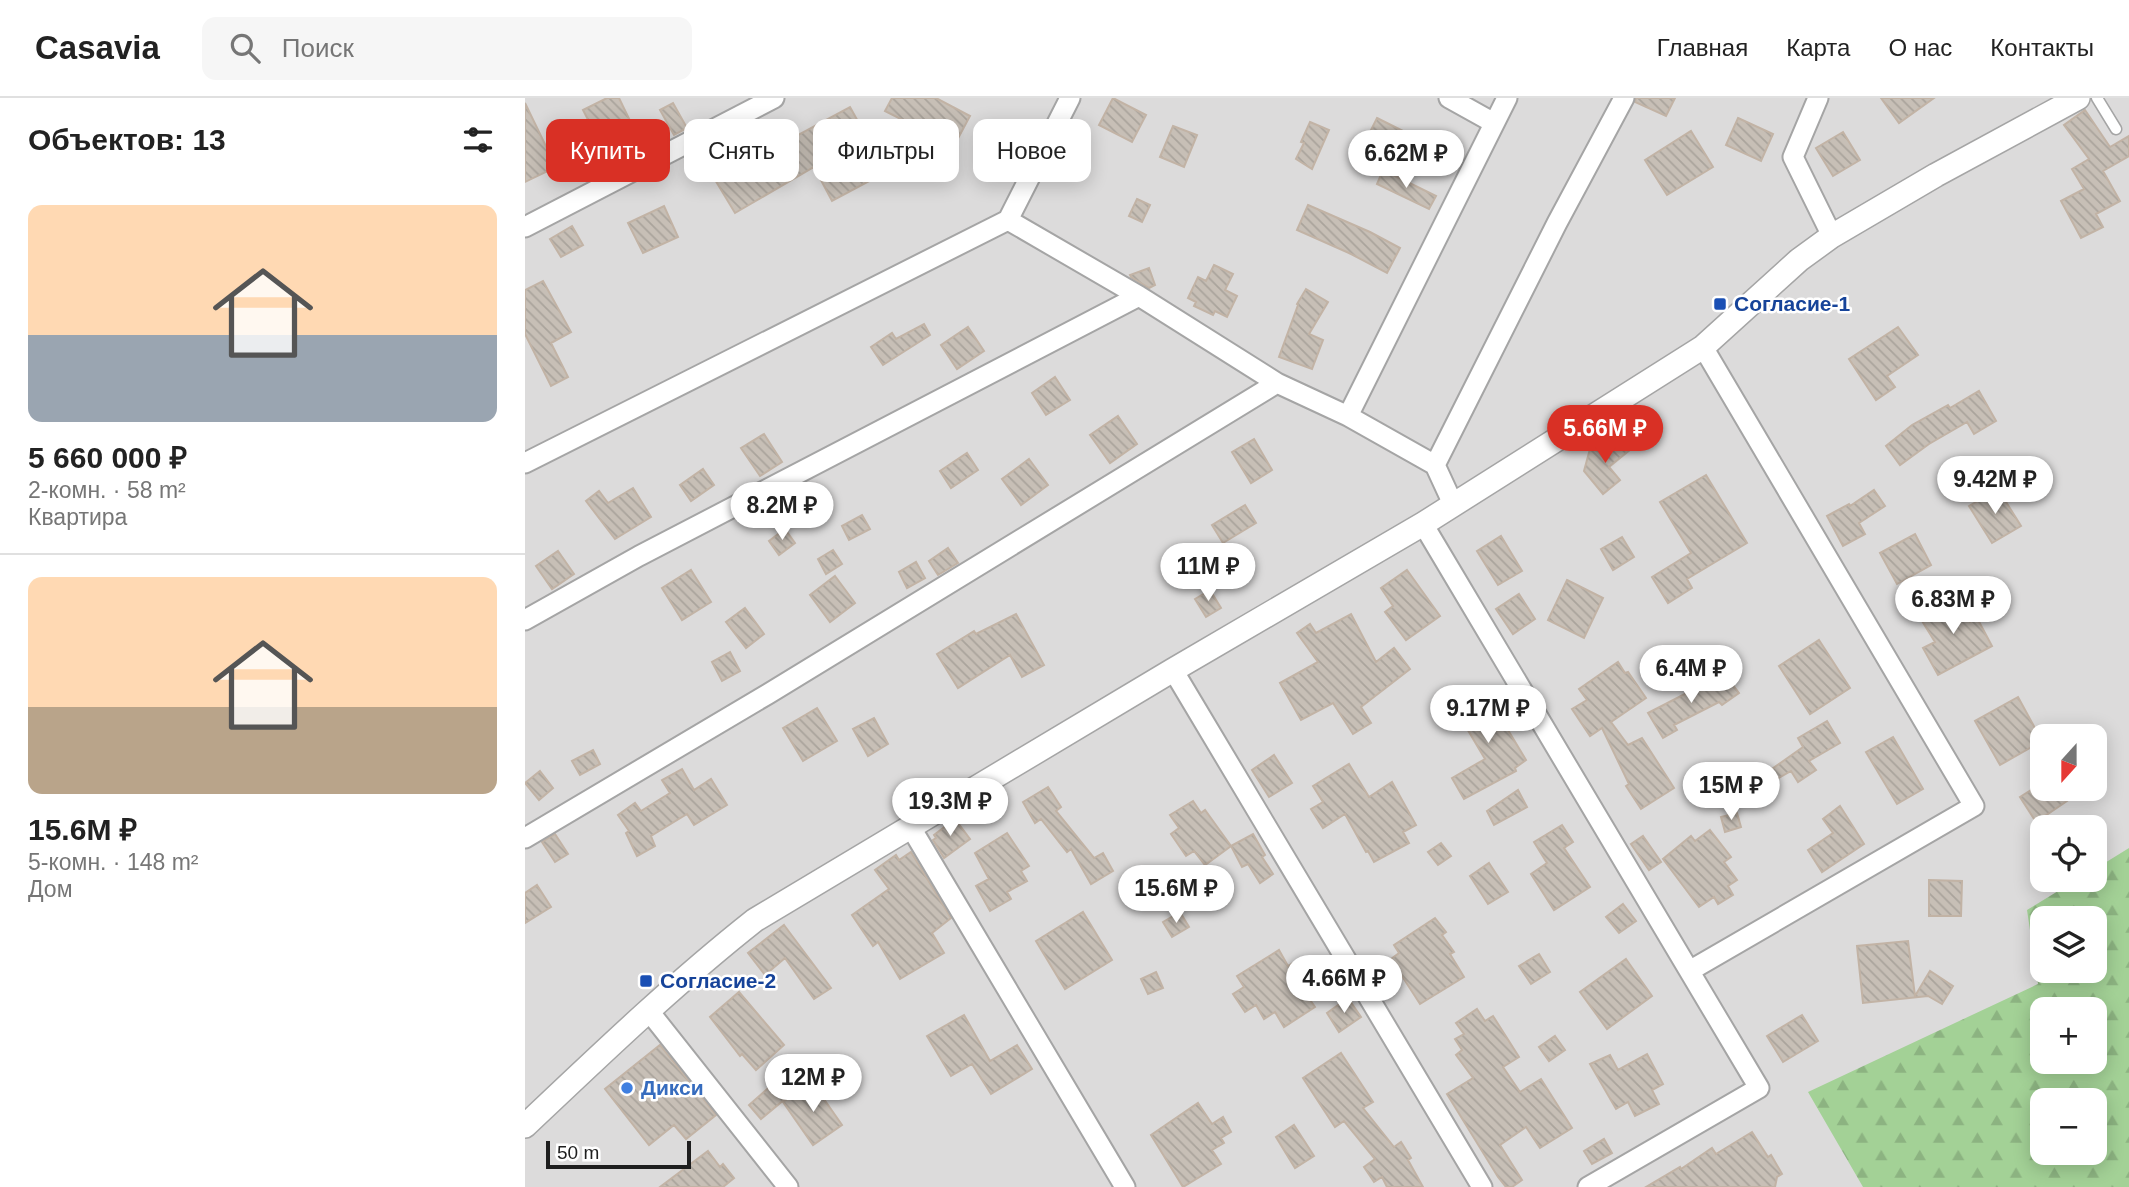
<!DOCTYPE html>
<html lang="ru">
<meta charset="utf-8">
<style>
:root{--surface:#fff;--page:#f6f6f6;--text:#222;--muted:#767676;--line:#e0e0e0;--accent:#d93025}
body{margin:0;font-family:Arial,sans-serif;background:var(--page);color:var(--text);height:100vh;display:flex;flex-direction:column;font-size:26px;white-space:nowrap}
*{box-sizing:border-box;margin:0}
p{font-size:23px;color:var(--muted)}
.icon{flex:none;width:38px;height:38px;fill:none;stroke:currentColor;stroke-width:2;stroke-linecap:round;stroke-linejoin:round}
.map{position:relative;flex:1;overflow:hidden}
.side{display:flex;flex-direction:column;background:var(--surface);width:525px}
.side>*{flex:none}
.top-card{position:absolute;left:21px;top:21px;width:665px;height:63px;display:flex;gap:14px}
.needle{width:46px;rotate:201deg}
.buttons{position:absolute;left:1505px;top:626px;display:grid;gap:14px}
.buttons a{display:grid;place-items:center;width:77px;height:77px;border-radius:14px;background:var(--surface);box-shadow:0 4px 18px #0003;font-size:35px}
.scale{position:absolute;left:21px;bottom:18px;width:145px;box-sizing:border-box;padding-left:7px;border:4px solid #1e1e1e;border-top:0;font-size:19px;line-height:24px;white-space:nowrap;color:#1e1e1e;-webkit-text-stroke:5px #fff;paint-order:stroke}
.price{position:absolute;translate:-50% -60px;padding:0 16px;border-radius:24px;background:#fff;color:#222;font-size:23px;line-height:46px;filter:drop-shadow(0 2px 4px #0008)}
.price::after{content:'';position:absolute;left:50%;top:42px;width:21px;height:16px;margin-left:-10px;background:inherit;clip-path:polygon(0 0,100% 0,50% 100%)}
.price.current{background:var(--accent);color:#fff}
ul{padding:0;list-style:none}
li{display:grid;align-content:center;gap:14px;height:371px;padding:0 28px}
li+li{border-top:2px solid var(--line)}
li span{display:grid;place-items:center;height:217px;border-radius:14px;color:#555}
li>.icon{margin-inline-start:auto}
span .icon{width:126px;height:126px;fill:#fffc;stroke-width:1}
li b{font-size:30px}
h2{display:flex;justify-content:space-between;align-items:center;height:84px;padding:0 28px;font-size:30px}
.chip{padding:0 24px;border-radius:14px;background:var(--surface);box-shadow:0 4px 18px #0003;font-size:24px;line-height:63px}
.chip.current{background:var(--accent);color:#fff}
header{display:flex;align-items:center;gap:42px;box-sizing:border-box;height:98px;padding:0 35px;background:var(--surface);border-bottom:2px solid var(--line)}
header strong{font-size:33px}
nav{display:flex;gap:38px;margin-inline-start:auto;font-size:24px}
.search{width:490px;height:63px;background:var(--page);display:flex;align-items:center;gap:18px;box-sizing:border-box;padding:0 24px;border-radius:14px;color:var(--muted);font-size:26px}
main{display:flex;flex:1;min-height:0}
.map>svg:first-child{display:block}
.residential{fill:#dcdbdb;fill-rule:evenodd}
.forest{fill:url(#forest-firs);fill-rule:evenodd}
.building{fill:url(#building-back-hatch);stroke:#c2b3a5;stroke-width:2}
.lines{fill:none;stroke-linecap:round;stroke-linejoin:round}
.service-casing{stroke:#a5a5a5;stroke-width:13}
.minor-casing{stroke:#a5a5a5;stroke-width:23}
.tertiary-casing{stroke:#a5a5a5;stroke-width:26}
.service{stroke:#fff;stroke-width:10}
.minor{stroke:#fff;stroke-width:19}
.tertiary{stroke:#fff;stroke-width:23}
.transit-dot{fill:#1a4fb4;stroke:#fff;stroke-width:2.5}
.shop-dot{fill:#3f7fe0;stroke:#fff;stroke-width:2.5}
.labels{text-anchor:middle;stroke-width:5;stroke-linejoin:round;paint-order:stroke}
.transit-label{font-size:21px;font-weight:bold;fill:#164399;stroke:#fff;text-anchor:start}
.shop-label{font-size:21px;font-weight:bold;fill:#366cbe;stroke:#fff;text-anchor:start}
</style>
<header>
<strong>Casavia</strong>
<div class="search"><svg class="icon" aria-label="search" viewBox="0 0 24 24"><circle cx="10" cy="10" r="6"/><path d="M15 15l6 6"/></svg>Поиск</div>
<nav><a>Главная</a><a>Карта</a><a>О нас</a><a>Контакты</a></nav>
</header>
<main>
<section class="side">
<h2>Объектов: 13<svg class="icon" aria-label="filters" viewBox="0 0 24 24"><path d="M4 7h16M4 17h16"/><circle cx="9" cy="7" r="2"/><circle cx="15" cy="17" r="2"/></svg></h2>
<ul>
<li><span style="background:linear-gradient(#ffd9b3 60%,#9aa5b1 0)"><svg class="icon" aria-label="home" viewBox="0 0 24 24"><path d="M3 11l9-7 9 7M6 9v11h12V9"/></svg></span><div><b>5 660 000 ₽</b><p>2-комн. · 58 m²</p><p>Квартира</p></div></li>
<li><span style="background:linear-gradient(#ffd9b3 60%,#b9a48a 0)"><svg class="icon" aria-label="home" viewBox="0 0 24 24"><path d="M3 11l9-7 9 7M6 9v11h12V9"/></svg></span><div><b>15.6M ₽</b><p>5-комн. · 148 m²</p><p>Дом</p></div></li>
</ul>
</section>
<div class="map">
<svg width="1604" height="1089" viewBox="0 0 1604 1089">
<defs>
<pattern id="forest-firs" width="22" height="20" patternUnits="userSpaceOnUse" patternTransform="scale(1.75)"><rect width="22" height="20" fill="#a3d196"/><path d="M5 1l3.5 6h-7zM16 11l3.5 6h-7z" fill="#8cb381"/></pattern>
<pattern id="building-back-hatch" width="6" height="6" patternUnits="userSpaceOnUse" patternTransform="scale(1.75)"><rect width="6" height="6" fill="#c7bfb6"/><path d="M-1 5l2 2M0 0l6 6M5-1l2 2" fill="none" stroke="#aaa49c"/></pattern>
</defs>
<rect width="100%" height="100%" fill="#efece3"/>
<path class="residential" d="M0,0H1604V843L1570,912H1517V1055L1528,1089H0ZM1517,639H1570V691H1517ZM1517,730H1570V782H1517ZM1517,821H1570V873H1517Z"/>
<path class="forest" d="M1604,750V1089H1338L1283,994L1513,886L1502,812L1551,782H1570V771ZM1517,821H1570V873H1517ZM1517,912H1570V964H1517ZM1517,1003H1570V1055H1517Z"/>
<path class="building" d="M82,0H94L110,33L77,49L58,12Z
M367,0H411L445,18L429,48L360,13Z
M588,0L621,17L607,44L574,27Z
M1111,0H1150L1141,18L1110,4Z
M1356,0H1409L1374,25Z
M0,5L31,69L0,84Z
M148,5L162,30L149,37L135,12Z
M325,9L361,74L307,103L289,69L210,115L189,80L248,44L251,49Z
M1560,12L1585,49L1604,38V58L1578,73L1595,103L1571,116L1578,129L1556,140L1536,103L1559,91L1547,71L1564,61L1539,27Z
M852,20L878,33L862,65L836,52Z
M1213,20L1248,36L1236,63L1201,47Z
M785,24L804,32L787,71L771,61L779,45L776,44Z
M648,28L672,37L659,69L635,59Z
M1166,33L1188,69L1142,97L1120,62Z
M1318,34L1335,62L1308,78L1291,50Z
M77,49L84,72L69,80L61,54Z
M858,72L911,98L904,111L852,86Z
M612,101L625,107L617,124L604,118Z
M783,107L845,134L875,150L862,175L824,155L772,132Z
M139,108L153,139L118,155L103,125Z
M47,128L58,147L36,159L25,141Z
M689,167L708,176L700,192L712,198L702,219L690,213L688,217L669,208L671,204L663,200L673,179L681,183Z
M624,170L630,187L624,190L606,179L605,177Z
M18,183L46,234L26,245L43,279L26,288L0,236V192Z
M781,191L803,204L784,236L798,242L787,271L754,259L773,207L772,206Z
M399,226L405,237L358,267L346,249L367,235L371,241Z
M443,229L459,253L432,271L416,247Z
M1373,229L1393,257L1362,278L1370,289L1351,302L1324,261Z
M530,279L545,302L521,317L507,295Z
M1454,293L1471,323L1449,336L1442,324L1404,346L1375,367L1361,348L1387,327L1423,307L1425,310Z
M593,318L612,346L585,365L565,337Z
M239,336L257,364L235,378L216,350Z
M1096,338L1106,351L1084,369L1095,382L1078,396L1059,373L1065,351L1076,354Z
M729,341L747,372L726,385L707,354Z
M442,355L453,372L426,390L415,373Z
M504,361L523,387L496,407L477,381Z
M178,371L189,387L166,403L155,387Z
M1181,377L1222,445L1162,481L1167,490L1143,505L1127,479L1166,455L1135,404Z
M108,390L126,419L90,441L61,403L74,393L83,405Z
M1473,391L1496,428L1467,445L1444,408Z
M1349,392L1360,408L1334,425L1340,436L1318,448L1302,418L1324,406L1325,408Z
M720,407L731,425L698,445L687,427Z
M337,417L345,431L324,442L317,428Z
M260,431L270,445L254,457L244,443Z
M1390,436L1406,467L1372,486L1355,455Z
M976,438L997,473L973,487L952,453Z
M1097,439L1109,459L1088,472L1076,451Z
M423,450L433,465L413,477L404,463Z
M308,452L317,466L301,476L293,461Z
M33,453L49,476L27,491L11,468Z
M391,464L400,480L382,490L374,474Z
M166,472L186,504L157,522L137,490Z
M882,472L915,518L881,542L860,514L868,508L856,490Z
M310,478L330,505L305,524L285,497Z
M1042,482L1078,500L1059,540L1023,522Z
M685,492L696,510L681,519L670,501Z
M994,496L1010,521L988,536L971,511Z
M1429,498L1445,524L1452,520L1467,548L1413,577L1398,550L1410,544L1394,518Z
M220,510L239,536L221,550L201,524Z
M491,516L519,567L497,579L485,557L433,590L412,556L449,533L451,536Z
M826,516L851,564L869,550L885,571L836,609L846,625L828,636L808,605L776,622L755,585L793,564L772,535L785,526L791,535Z
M1294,542L1325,590L1285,616L1254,568Z
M205,554L215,573L197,583L187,564Z
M1093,564L1100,575L1103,574L1121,600L1086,624L1103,647L1117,640L1149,690L1116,711L1101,688L1104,686L1077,630L1065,638L1047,611L1062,602L1054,591Z
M1201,578L1214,595L1197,607L1194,604L1149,627L1152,632L1138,640L1123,615L1183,584L1187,589Z
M966,591L988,629L983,632L1001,662L990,670L991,673L939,701L927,680L960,661L931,612Z
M1493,599L1517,643L1475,667L1450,623Z
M292,610L312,643L278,663L258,630Z
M349,620L363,646L343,658L328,631Z
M1302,623L1315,645L1284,663L1291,672L1273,684L1266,673L1250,682L1244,673L1278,649L1273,640Z
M1368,639L1398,691L1372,706L1341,654Z
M68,652L75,666L55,677L47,663Z
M749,657L767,685L744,699L727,672Z
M824,666L844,699L867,684L891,727L878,734L884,745L849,764L843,753L841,754L820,716L798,730L786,711L798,704L788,688Z
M157,671L169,692L186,681L202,707L169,727L162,716L126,738L130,748L112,758L101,735L104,733L93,717L110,705L116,713L145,695L137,682Z
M15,673L28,690L14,702L0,685Z
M1517,685V691H1534L1542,703L1511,724L1495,699Z
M523,689L536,709L531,713L569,760L578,755L588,773L566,786L546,751L542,754L516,721L510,725L498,704Z
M993,692L1002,709L969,727L962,713Z
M668,703L676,715L680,712L706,748L680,767L669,753L661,758L646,736L654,730L645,717Z
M1315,708L1339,746L1297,774L1283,752L1308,735L1298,721Z
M1212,715L1216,729L1200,734L1196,719Z
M430,721L445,741L419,760L408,742L411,740L409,737Z
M1037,727L1048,744L1039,750L1065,789L1029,812L1006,776L1022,765L1009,744Z
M1185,732L1206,759L1199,764L1212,782L1203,788L1208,797L1193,806L1189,799L1174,809L1138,761L1166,738L1170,743Z
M482,735L504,768L496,773L502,783L482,794L486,801L465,813L451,788L464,781L450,755Z
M30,736L43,756L30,764L17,744Z
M728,736L740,757L737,759L748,776L735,785L723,766L717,769L706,748Z
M1118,738L1136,764L1124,772L1106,746Z
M916,745L926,758L913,767L903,754Z
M386,754L426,820L407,835L419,855L375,881L353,844L348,848L327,817L364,791L350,772L371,757L374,762Z
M964,765L983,794L963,806L945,778Z
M1404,782L1437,783L1436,818H1404Z
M12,787L26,809L0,825V795Z
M1098,806L1111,823L1094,835L1081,819Z
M558,814L587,862L540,891L511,843Z
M655,814L664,829L647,839L638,824Z
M910,820L921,834L917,837L929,854L925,856L939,879L895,906L866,861L874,855L869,847Z
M259,827L306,890L289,901L260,860L240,877L223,855Z
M1383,843L1390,898L1405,873L1428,888L1417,906L1403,898L1338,905L1332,848Z
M754,852L763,868L776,860L788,877L774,886L790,909L759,929L750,914L739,921L731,907L720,914L708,896L719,889L712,878Z
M1014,856L1025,874L1006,886L994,868Z
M1101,861L1127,898L1082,931L1055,894Z
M631,874L638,890L623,896L616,881Z
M214,894L259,947L231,972L217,956L215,958L185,919Z
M823,900L836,919L814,934L802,915Z
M952,911L960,923L968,918L994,959L978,969L995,994L1016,981L1047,1030L1015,1050L1001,1029L975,1047L997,1082L987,1089H981L973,1079L922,996L948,980L931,957L937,952L930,941L939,936L931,925Z
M439,917L465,963L492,947L507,971L466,996L447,966L426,978L402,938Z
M1277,917L1293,943L1258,964L1242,938Z
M1030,938L1040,952L1024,963L1014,949Z
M135,947L191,1017L161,1041L149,1027L124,1047L80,991Z
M816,955L848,1004L838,1010L869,1049L876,1044L886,1060L883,1062L898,1089H862L857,1079L849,1084L839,1069L850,1061L819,1023L810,1029L778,980Z
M1122,956L1138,986L1127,992L1134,1006L1110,1018L1103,1004L1091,1011L1065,966L1085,957L1093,972Z
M287,984L317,1027L288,1047L258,1004Z
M248,986L260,1001L236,1021L224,1007Z
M673,1005L687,1026L698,1019L706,1034L696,1040L699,1045L687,1052L696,1066L658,1089L626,1037Z
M769,1027L789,1058L770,1070L751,1039Z
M1227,1034L1243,1059L1246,1057L1257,1076L1252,1079L1250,1089H1121L1155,1069L1156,1071L1187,1050L1191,1056Z
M1079,1041L1087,1055L1067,1066L1059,1053Z
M183,1053L195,1069L198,1066L209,1080L198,1089H135Z"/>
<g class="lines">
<defs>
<path id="service" d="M1572,0L1591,31"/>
<path id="minor" d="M924,0L969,25
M1293,0L1268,59L1307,138
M483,122L614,198L752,285L823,318L910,367L928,406
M0,129L249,0
M823,318L982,0
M0,365L483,122L545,0
M910,367L1032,125L1099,0
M898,426L1234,990L1063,1089
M0,522L114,458L614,198
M648,572L957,1089
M385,728L600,1089
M0,740L243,596L752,285
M1166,872L1449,708L1178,249
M123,912L263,1089"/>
<path id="tertiary" d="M0,1028C75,957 149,886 230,822L648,572L898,426L1178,249L1274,162L1307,138L1411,77L1553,0"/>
</defs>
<use href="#service" class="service-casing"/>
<use href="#minor" class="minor-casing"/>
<use href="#tertiary" class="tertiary-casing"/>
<use href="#service" class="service"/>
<use href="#minor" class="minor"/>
<use href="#tertiary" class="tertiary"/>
</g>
<g class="transit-dot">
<rect x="1188" y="199" width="14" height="14" rx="3.5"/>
<rect x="114" y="876" width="14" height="14" rx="3.5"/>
</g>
<circle class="shop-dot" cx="102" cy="990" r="7"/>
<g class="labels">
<g class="transit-label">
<text x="1209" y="213">Согласие-1</text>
<text x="135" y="890">Согласие-2</text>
</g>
<g class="shop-label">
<text x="116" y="997">Дикси</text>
</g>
</g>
</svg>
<div class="buttons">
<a><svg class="needle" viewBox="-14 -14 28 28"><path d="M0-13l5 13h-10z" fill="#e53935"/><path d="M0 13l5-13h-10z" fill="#767676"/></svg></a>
<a><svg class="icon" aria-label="locate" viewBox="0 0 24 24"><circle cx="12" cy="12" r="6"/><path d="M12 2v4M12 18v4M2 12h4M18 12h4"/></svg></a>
<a><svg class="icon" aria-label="layers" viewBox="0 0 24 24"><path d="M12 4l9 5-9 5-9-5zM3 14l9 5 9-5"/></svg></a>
<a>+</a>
<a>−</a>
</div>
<div class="scale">50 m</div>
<b class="price" style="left:881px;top:92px">6.62M ₽</b>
<b class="price current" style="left:1080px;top:367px">5.66M ₽</b>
<b class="price" style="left:1470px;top:418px">9.42M ₽</b>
<b class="price" style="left:257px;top:444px">8.2M ₽</b>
<b class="price" style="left:683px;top:505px">11M ₽</b>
<b class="price" style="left:1428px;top:538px">6.83M ₽</b>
<b class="price" style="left:1166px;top:607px">6.4M ₽</b>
<b class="price" style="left:963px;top:647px">9.17M ₽</b>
<b class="price" style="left:1206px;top:724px">15M ₽</b>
<b class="price" style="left:425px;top:740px">19.3M ₽</b>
<b class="price" style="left:651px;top:827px">15.6M ₽</b>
<b class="price" style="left:819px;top:917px">4.66M ₽</b>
<b class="price" style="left:288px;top:1016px">12M ₽</b>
<div class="top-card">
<a class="chip current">Купить</a>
<a class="chip">Снять</a>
<a class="chip">Фильтры</a>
<a class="chip">Новое</a>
</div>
</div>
</main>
